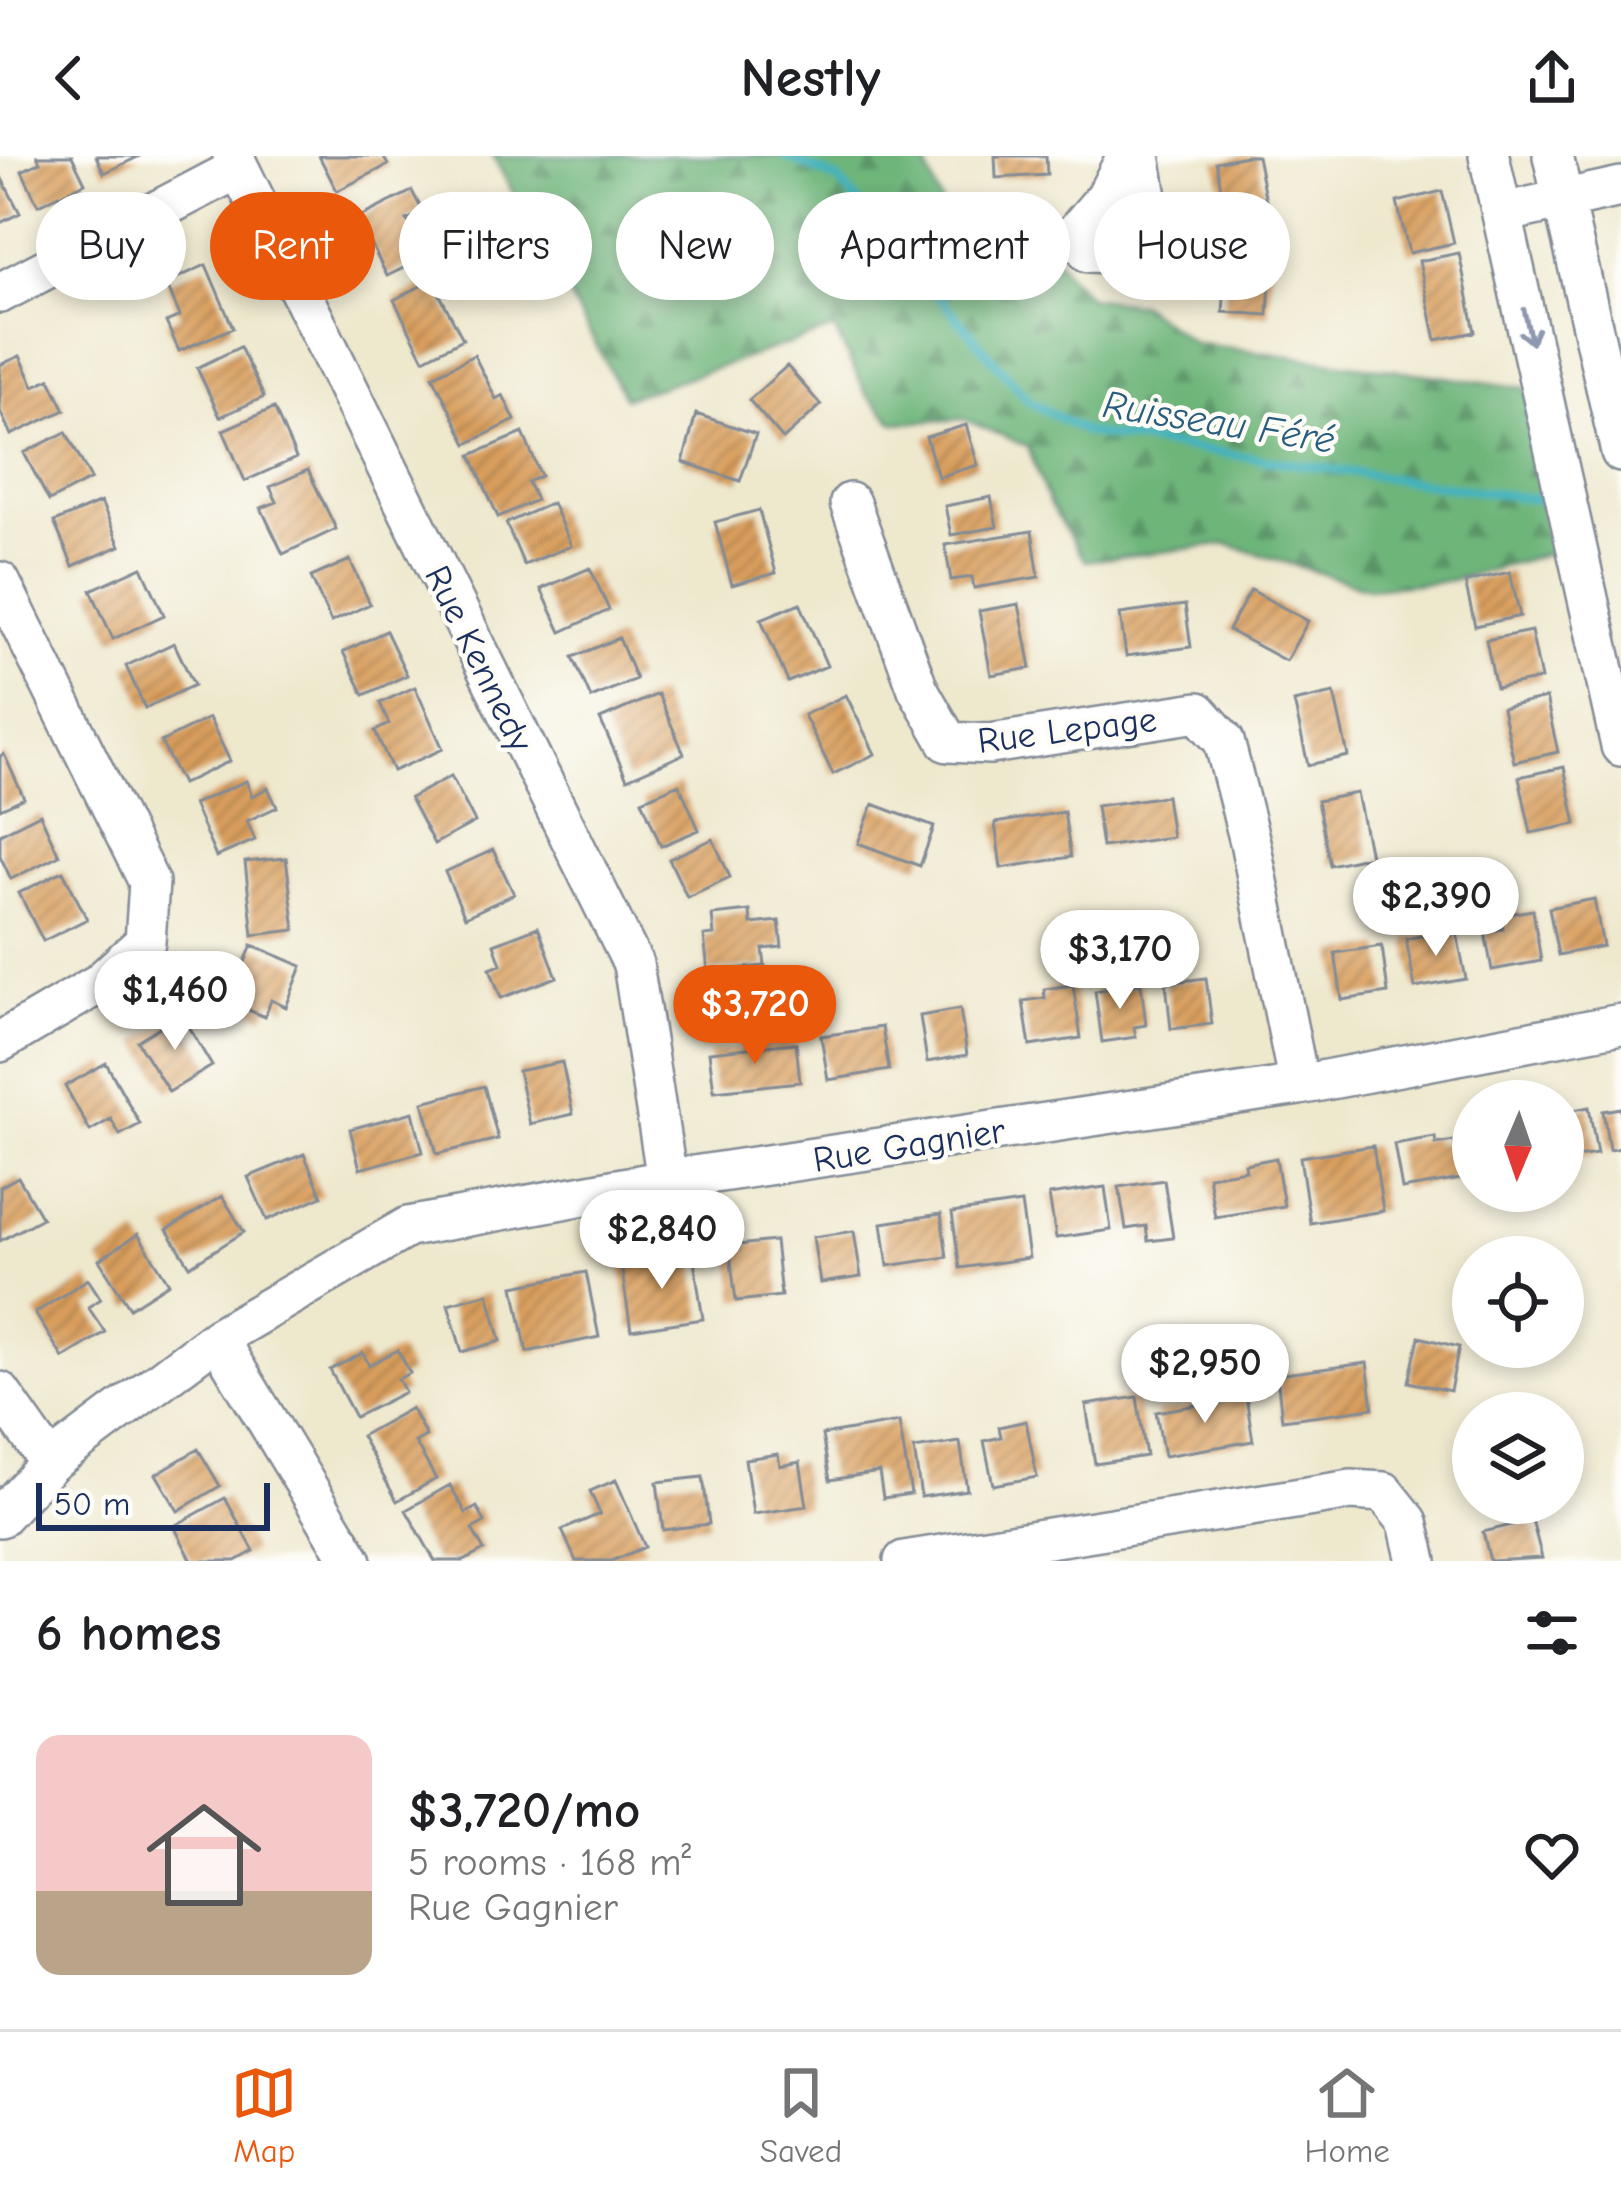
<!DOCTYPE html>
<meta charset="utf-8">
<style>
:root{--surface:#fff;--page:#f2f2f2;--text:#202124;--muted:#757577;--line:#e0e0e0;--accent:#ea580c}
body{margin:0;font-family:"Comic Neue",sans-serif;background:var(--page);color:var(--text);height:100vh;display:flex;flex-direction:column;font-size:45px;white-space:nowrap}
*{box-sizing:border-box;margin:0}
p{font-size:39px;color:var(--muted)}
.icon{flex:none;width:66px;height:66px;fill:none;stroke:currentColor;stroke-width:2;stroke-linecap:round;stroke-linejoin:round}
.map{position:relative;height:1405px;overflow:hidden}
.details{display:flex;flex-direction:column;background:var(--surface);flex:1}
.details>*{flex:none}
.hud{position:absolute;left:36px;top:36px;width:1551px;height:108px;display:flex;gap:24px}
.needle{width:78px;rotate:182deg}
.fabs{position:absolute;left:1452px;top:924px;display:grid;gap:24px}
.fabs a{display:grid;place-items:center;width:132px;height:132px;border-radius:50%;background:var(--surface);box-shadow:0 6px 18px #0003;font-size:60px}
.scale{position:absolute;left:36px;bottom:30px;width:234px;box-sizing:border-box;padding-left:12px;border:6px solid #1b2f5e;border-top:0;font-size:33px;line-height:42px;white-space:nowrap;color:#1b2f5e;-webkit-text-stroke:9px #fdfcf7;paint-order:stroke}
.price{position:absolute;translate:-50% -102px;padding:0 27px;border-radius:42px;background:#fff;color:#222;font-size:39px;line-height:78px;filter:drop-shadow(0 3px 6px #0008)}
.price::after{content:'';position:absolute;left:50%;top:72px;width:36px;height:27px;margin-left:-18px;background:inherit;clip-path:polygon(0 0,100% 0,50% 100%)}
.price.on{background:var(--accent);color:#fff}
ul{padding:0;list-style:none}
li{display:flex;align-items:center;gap:36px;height:300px;padding:0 36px}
li span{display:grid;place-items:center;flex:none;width:336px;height:240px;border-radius:24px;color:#555}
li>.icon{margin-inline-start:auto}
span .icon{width:144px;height:144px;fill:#fffc;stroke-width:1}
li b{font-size:51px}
h2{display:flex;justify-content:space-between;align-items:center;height:144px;padding:0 36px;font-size:51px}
.tag{padding:0 42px;border-radius:54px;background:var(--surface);box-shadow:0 6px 18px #0003;font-size:42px;line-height:108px}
.tag.on{background:var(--accent);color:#fff}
header{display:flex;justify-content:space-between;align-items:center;height:156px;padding:0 36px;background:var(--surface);font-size:54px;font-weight:700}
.dock{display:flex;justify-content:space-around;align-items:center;height:168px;border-top:3px solid var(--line);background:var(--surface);font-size:33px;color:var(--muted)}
.dock a{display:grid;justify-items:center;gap:6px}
.dock .on{color:var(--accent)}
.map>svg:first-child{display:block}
.forest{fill:url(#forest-firs);stroke:#44726c;stroke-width:3}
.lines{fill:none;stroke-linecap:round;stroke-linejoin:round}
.stream{stroke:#44b3bd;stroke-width:9}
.building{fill:url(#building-hatch)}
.minor-casing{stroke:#848c96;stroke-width:44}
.minor{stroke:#fff;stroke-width:39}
.oneway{stroke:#8d97ae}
.labels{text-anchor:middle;stroke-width:9;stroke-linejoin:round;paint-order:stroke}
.street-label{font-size:36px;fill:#1b2f5e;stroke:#fdfcf7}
.water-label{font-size:39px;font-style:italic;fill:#295d7f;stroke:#fdfcf7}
</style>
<header><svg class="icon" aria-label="back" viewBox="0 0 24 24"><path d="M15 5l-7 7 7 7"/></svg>Nestly<svg class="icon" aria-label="share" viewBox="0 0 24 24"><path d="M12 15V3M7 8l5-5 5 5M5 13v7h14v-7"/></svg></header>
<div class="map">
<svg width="1621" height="1405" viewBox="0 0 1621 1405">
<defs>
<pattern id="forest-firs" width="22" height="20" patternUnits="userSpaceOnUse" patternTransform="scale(3)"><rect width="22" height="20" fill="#6eb57a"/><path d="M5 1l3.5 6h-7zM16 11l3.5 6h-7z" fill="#5a9467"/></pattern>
<pattern id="building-hatch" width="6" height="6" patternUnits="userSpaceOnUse" patternTransform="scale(3)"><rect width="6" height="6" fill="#d99e5c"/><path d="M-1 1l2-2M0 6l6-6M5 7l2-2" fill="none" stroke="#af814f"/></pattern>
</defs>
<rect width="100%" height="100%" fill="#fdfcf7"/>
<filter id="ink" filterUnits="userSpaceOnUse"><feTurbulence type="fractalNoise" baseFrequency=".00833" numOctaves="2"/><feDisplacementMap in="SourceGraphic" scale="24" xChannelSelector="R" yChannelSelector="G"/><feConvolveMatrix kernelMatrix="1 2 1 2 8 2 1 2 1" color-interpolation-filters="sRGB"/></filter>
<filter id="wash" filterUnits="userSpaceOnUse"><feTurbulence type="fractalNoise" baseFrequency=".004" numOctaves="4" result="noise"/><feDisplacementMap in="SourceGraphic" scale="48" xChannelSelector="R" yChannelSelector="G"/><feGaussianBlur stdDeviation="2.7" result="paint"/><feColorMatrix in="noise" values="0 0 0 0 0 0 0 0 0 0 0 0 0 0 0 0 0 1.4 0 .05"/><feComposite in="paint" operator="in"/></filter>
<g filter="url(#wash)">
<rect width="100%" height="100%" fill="#eee8cd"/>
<path class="forest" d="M493,0H922L948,63L1034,68L1067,118L1089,141L1140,148L1193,187L1527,232L1556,395L1451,425L1368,432L1227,388L1085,405L1050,349L1028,291L964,263L895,267L867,239L834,173L625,242Z"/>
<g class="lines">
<path class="stream" d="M784,0L838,24L1030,246L1087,277L1540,344"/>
</g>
<g id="blocks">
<path class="building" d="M37,0H72L85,27L38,49L22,15L40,6Z
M96,0H140L104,17Z
M319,0H383L388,9L337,35Z
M995,0H1046L1047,19L996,22Z
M1246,0H1257L1267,50L1226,58L1216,6Z
M0,19L20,57L0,67Z
M412,35L423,56L407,64L426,101L387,120L358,62Z
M1442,35L1454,87L1409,97L1397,46Z
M1228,88L1272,91L1268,159L1223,156Z
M1459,97L1475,176L1436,184L1419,105Z
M206,109L233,172L179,195L166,166L180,160L166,127Z
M432,124L463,183L424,203L394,144Z
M240,191L264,241L220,261L197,212Z
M474,199L496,243L503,239L515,264L467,288L433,220Z
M20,200L34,230L50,223L65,254L11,279L0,255V209Z
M787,210L821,249L783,283L749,244Z
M274,252L296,302L245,325L223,274Z
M696,258L756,278L740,325L683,306Z
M966,269L978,309L938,321L926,281Z
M66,276L91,323L49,345L24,297Z
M523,277L541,320L528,326L536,344L498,361L471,299Z
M308,314L336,373L283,398L261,352L277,346L270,331Z
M991,341L997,371L951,379L945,350Z
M101,346L120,390L73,410L54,366Z
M552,347L571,390L524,409L506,367Z
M759,354L776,417L732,429L715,366Z
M1032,375L1039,421L974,432L972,421L951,424L945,389Z
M350,404L370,448L331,466L311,421Z
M142,411L164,459L113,483L91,434Z
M590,412L609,454L561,476L541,433Z
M1510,416L1520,460L1475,470L1465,426Z
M1251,434L1308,465L1286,505L1228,474Z
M800,447L827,510L788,526L761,463Z
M1019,448L1031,512L991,519L979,455Z
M1185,449L1191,491L1126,500L1120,458Z
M386,475L407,519L364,539L343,496Z
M1531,475L1541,523L1496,532L1486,484Z
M619,482L636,523L591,542L573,501Z
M174,487L194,529L145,552L126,510Z
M415,531L443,593L393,615L375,575L389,568L380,547Z
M1334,537L1348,600L1308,609L1294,546Z
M658,538L684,598L627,623L600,563Z
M846,539L875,598L833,618L804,559Z
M1546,542L1558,596L1514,606L1502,552Z
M209,562L230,605L182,628L161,586Z
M4,598L24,642L0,653V600Z
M1564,611L1576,668L1531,677L1519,621Z
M451,620L475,666L434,688L410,642Z
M246,625L252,640L268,632L277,651L247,665L255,684L216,701L193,648Z
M679,628L699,674L661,690L642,644Z
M1357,637L1370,700L1330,709L1317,645Z
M1166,640L1172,681L1102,691L1096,650Z
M873,648L934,671L920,710L858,687Z
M1064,656L1071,701L1001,712L995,667Z
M40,658L59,699L11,723L0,700V678Z
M713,683L730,721L687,741L669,703Z
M493,694L514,738L465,761L445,716Z
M286,702L295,774L253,779L245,706Z
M63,715L87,763L43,785L19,737Z
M1594,743L1603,790L1558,799L1549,752Z
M1533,754L1541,805L1492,814L1485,776L1503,773L1501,759Z
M750,755L751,768L779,765L782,791L763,793L765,810L708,815L704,780L714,779L712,759Z
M538,771L557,821L501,842L490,812L501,808L494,788Z
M1456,773L1466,823L1415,832L1406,783Z
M252,789L302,810L286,851L271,844L265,861L229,846Z
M1382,790L1388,837L1342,844L1335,797Z
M1206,822L1212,868L1171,873L1166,827Z
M1141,828L1146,869L1134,871L1136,881L1102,886L1095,835Z
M1073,829L1081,882L1030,890L1023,845L1045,842L1044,833Z
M960,853L967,899L927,906L920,860Z
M181,858L212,910L169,936L137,885Z
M882,871L889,914L828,924L821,880Z
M796,887L800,926L714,935L709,896Z
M562,906L573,958L530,968L518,915Z
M106,907L140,968L120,979L111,963L90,975L65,930Z
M484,930L498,983L437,998L423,946Z
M1589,951L1597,998L1563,1003V956Z
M1621,952V992L1609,994L1603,955Z
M413,956L423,996L360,1013L350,973Z
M1435,981L1436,988L1454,985L1461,1023L1402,1033L1394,988Z
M1373,990L1383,1055L1310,1067L1300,1001Z
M304,998L322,1040L267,1064L248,1021Z
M1276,1002L1284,1050L1215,1061L1208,1020L1246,1014L1245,1008Z
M18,1021L42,1062L0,1085V1031Z
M1164,1024L1173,1082L1148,1085L1146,1070L1126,1073L1119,1031Z
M1105,1031L1111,1074L1056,1082L1049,1039Z
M222,1040L244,1076L190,1110L167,1074Z
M1021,1047L1029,1102L960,1112L952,1057Z
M941,1058L947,1101L888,1110L882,1067Z
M854,1075L861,1121L820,1127L813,1081Z
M138,1078L169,1127L130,1152L99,1104Z
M775,1085L781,1140L736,1145L729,1090Z
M693,1098L703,1163L631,1174L621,1109Z
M586,1116L599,1181L527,1196L514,1130Z
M88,1123L101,1143L88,1151L105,1176L63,1202L35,1157Z
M488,1137L501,1185L462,1196L448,1148Z
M1419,1181L1459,1191L1450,1235L1409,1226Z
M398,1194L410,1217L398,1223L405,1236L355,1261L330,1214L363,1197L369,1209Z
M1367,1207L1373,1252L1282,1264L1277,1219Z
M1137,1241L1146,1300L1095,1308L1086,1249Z
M1246,1241L1253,1285L1164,1300L1156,1256Z
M411,1252L426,1280L415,1286L436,1323L397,1345L361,1280Z
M1026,1265L1037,1321L993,1329L984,1285L1001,1281L999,1271Z
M899,1266L911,1338L883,1342L879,1316L830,1324L822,1279Z
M960,1286L967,1334L921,1341L914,1293Z
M198,1293L220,1330L178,1355L156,1318Z
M778,1298L780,1310L800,1306L807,1350L753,1358L745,1303Z
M703,1321L709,1368L663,1374L657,1326Z
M616,1324L645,1391L612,1405H576L562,1374L600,1358L590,1335Z
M450,1329L466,1357L477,1351L485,1366L472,1373L484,1394L464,1405H435L406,1354Z
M225,1342L254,1395L236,1405H192L174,1370Z
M1532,1364L1542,1402L1490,1405L1483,1376Z"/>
</g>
</g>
<g filter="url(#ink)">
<use href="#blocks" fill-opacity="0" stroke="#848c96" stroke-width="3"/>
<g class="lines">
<defs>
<path id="minor" d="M233,0L633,808L667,1024
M1127,0L1106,41L1076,76L1089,96L1126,98L1148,47L1140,0
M1489,0L1621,590
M1553,0L1621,296
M1502,57L1621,31
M0,137L239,12
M850,347L918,533L948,586L990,588L1198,556L1224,585L1250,686L1299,929
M0,426L149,726L145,786L100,827L0,886
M217,1182L352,1405
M0,1236L50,1307
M0,1361L50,1307L217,1182L408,1071L667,1024L1299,929L1621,868
M904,1405L1351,1334L1384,1336L1408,1366L1417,1405"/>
</defs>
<use href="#minor" class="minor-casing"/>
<use href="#minor" class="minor"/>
</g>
<defs><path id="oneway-shaft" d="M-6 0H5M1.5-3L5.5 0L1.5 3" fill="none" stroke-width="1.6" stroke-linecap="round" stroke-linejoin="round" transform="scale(3)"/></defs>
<use class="oneway" href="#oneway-shaft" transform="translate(1528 171) rotate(77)"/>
</g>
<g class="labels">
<g class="street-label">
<text transform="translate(480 502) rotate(64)" y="13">Rue Kennedy</text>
<text transform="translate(1067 573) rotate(-7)" y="13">Rue Lepage</text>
<text transform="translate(909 988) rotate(-9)" y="13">Rue Gagnier</text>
</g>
<g class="water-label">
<text transform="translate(1219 265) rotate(9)" y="14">Ruisseau Féré</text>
</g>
</g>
</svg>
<div class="fabs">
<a><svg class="needle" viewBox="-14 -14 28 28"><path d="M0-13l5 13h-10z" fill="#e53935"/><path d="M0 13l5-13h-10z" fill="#757577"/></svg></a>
<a><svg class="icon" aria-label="locate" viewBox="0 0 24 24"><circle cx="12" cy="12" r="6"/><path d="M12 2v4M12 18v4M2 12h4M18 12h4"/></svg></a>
<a><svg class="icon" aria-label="layers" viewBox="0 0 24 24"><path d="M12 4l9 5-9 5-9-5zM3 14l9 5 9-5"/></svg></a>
</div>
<div class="scale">50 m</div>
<b class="price" style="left:1436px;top:803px">$2,390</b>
<b class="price" style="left:1120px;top:856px">$3,170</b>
<b class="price" style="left:175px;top:897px">$1,460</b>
<b class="price on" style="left:755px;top:911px">$3,720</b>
<b class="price" style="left:662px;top:1136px">$2,840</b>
<b class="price" style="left:1205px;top:1270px">$2,950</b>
<div class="hud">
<a class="tag">Buy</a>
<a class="tag on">Rent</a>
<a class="tag">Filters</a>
<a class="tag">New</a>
<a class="tag">Apartment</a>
<a class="tag">House</a>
</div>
</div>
<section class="details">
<h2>6 homes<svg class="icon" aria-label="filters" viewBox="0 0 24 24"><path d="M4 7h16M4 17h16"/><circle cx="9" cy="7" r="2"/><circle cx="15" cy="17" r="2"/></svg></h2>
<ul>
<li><span style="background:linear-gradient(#f6c9c9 65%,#b9a48a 0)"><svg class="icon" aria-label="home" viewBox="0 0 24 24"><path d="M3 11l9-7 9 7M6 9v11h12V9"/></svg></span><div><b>$3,720/mo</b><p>5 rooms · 168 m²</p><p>Rue Gagnier</p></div><svg class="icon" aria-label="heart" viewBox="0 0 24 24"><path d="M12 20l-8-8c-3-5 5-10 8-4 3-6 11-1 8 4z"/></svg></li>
</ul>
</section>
<nav class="dock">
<a class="on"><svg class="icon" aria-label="map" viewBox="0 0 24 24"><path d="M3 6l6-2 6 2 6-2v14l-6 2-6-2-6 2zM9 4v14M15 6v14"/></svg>Map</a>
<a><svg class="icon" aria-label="saved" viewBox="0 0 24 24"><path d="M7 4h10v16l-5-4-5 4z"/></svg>Saved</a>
<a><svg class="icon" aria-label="home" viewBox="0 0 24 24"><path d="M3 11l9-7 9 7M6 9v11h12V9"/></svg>Home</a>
</nav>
